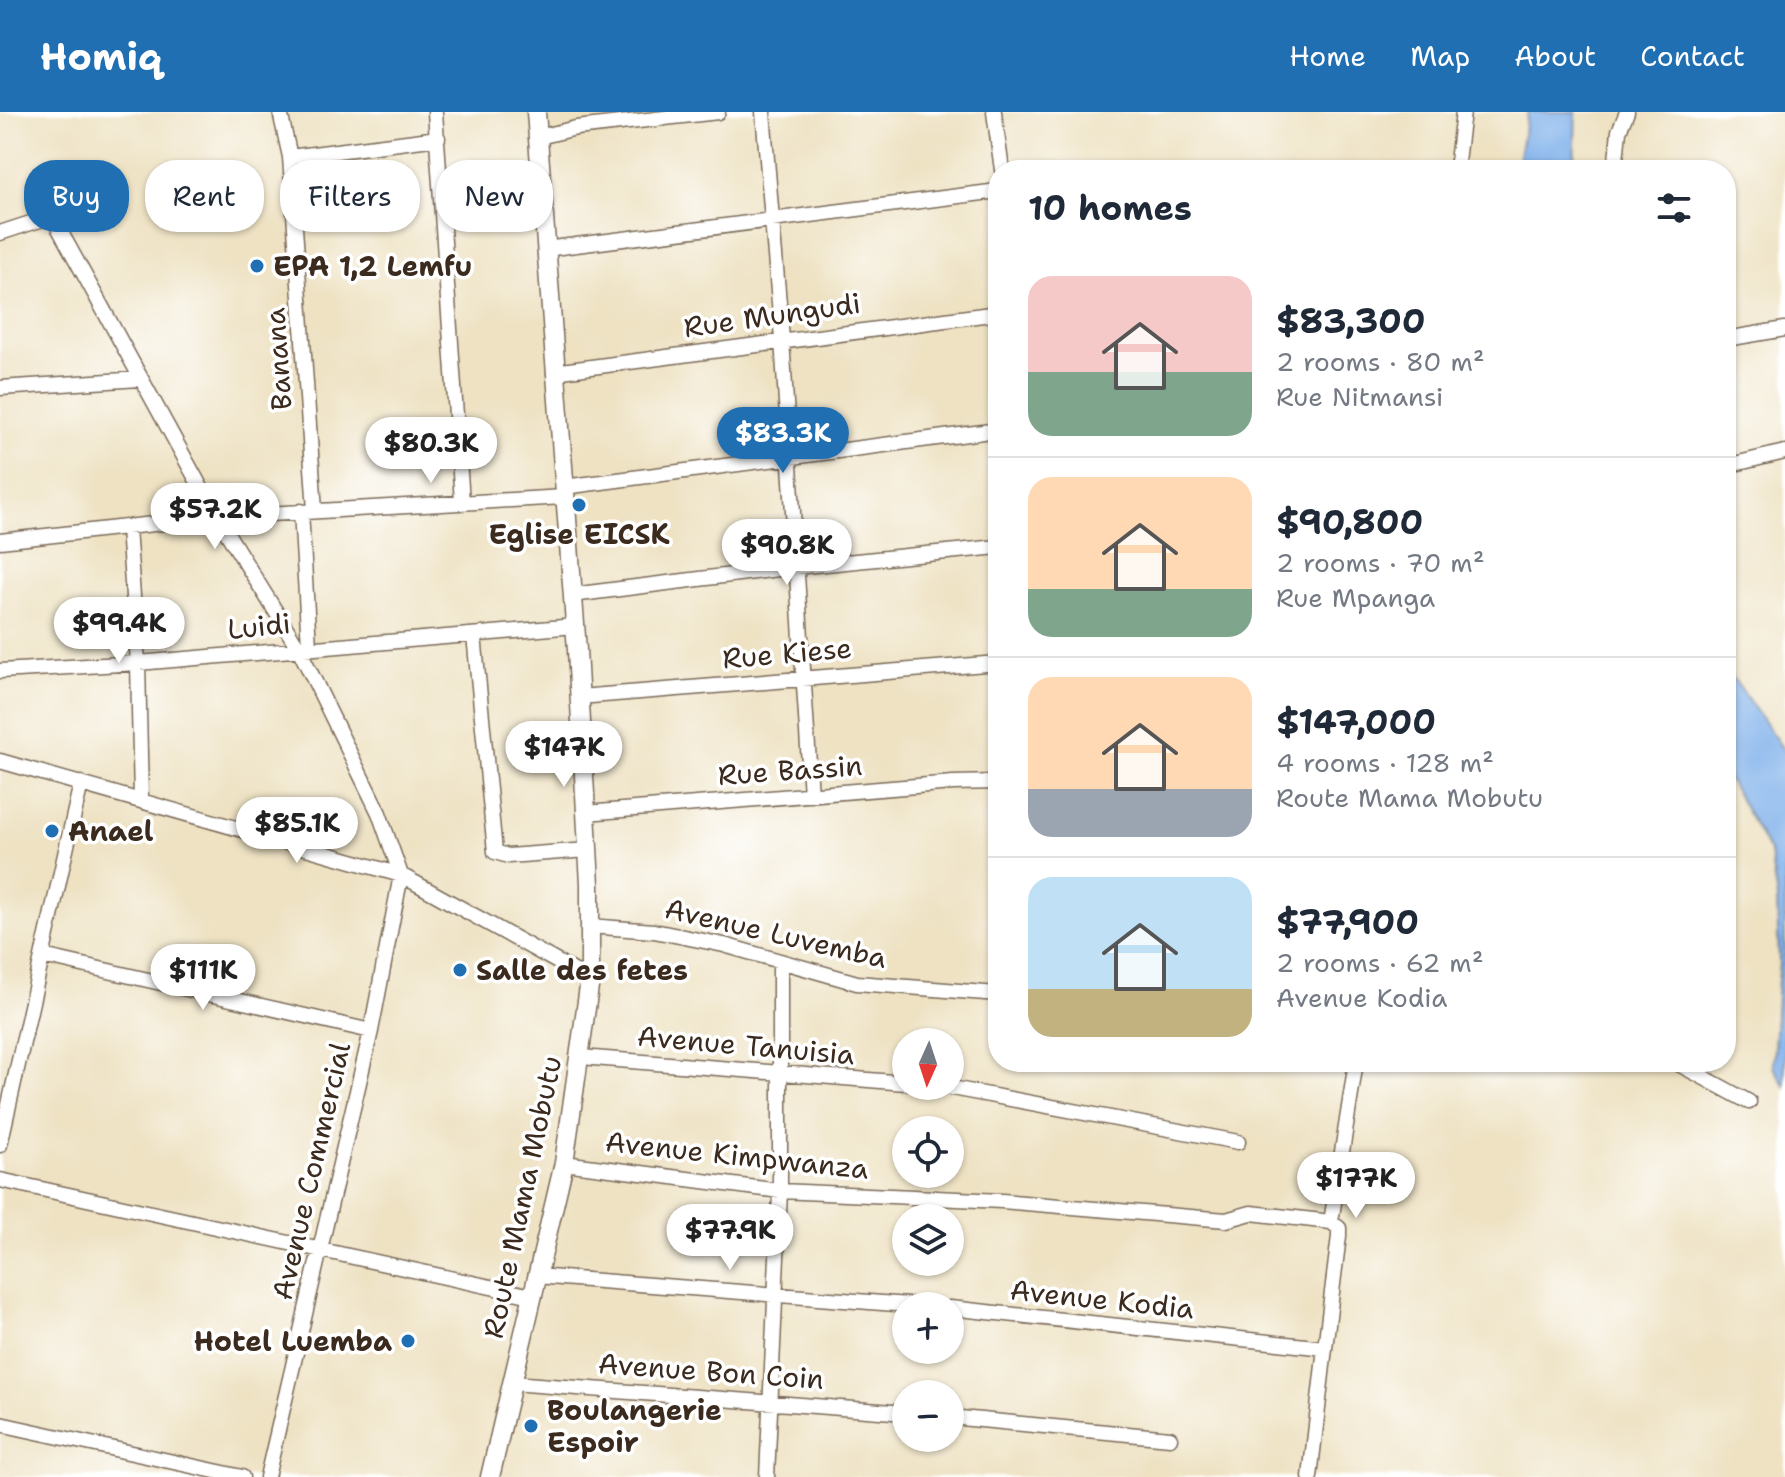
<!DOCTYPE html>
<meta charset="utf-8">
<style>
:root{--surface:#fff;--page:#f2f2f3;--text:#1f2937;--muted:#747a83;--line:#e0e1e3;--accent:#1f6fb2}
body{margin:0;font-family:"Shantell Sans",sans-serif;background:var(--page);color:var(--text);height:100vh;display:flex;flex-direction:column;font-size:30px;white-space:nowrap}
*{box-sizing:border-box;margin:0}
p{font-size:26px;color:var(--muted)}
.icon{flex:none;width:44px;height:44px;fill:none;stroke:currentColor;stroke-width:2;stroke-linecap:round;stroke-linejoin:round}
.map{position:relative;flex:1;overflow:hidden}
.side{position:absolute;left:988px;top:48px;width:748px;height:912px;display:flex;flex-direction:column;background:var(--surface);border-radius:32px;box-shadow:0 2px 6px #0004}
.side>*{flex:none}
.top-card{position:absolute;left:24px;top:48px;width:760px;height:72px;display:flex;gap:16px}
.needle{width:52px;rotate:183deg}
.fabs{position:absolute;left:892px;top:916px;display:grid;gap:16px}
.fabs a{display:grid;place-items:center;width:72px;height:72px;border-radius:50%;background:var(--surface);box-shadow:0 2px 6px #0004;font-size:40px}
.price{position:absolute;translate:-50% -68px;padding:0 18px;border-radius:28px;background:#fff;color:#222;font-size:26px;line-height:52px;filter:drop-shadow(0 2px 4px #0008)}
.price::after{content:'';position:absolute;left:50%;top:48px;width:24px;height:18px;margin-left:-12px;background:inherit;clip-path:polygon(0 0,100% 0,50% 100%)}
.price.current{background:var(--accent);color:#fff}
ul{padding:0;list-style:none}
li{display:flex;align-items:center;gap:24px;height:200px;padding:0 40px}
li+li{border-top:2px solid var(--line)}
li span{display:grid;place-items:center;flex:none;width:224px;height:160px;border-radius:24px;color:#555}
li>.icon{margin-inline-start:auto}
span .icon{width:96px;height:96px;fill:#fffc;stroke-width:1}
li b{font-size:34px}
h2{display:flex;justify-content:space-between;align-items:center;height:96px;padding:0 40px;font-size:34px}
.chip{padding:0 28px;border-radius:32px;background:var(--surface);box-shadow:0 2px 6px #0004;font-size:28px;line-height:72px}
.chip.current{background:var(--accent);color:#fff}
header{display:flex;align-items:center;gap:48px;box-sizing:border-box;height:112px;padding:0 40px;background:var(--accent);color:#fff}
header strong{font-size:38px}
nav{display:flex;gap:44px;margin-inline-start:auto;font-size:28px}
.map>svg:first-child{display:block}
.water{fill:#7fb0ea;stroke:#5d6d84;stroke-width:2}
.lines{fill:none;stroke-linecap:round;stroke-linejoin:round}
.minor-casing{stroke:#7a6a58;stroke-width:17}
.tertiary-casing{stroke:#7a6a58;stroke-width:21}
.minor{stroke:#fff;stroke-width:14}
.tertiary{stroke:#fff;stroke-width:18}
.poi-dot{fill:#1f6fb2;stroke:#fff;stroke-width:3}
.labels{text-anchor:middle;stroke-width:7;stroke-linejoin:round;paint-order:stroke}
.poi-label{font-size:28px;font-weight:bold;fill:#3b2a1e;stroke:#fff;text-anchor:start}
.street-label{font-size:28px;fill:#3b2a1e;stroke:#fff}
</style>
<header>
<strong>Homiq</strong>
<nav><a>Home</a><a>Map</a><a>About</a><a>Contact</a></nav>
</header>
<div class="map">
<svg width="1785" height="1365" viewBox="0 0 1785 1365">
<rect width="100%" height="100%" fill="#fff"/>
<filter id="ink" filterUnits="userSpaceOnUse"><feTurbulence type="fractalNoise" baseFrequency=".0125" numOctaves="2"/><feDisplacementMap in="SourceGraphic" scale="16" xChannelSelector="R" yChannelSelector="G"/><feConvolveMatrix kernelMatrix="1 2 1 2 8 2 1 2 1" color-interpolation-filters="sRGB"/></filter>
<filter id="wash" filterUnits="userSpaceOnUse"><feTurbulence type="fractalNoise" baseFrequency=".006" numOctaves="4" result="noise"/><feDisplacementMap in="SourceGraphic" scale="32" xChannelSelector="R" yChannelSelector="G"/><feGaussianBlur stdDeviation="1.8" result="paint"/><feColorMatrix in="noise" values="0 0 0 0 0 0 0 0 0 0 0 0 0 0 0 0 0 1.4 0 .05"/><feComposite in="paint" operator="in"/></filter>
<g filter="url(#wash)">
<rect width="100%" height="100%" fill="#eee2c3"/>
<path class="water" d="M1528,0H1576L1574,58H1516Z
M1726,556L1785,640V974L1773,955L1779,850L1777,787L1770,741L1726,663Z"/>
</g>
<g filter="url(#ink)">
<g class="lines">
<defs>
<path id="minor" d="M280,0L290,45L315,398
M435,0L462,390
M763,0L782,227L811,683
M994,0L1002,58
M539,25L576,16L718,0
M290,45L438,26
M1456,58L1463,0
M1615,58L1619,19L1627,0
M0,121L52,104L217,405L299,537L379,701L401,763L371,919L267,1365
M545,137L998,79
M1726,227L1785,217
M554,260L998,201
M0,276L140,267
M1726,354L1785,340
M564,375L998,318
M301,399L309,534
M128,417L138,551L141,688
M0,429L217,405L564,385
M572,483L795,455L998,435
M474,523L495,740L508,744L588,738
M0,559L138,551L575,514
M579,585L998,551
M0,649L401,763L590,868
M586,701L953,671L998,670
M589,814L654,819L724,833L857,871L998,882
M43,844L371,919
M581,945L906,971
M1675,950L1749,990
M941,974L1238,1030
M0,1033L81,671
M564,1051L780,1079L1002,1089L1226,1108L1251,1101L1331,1110L1339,1116V1124L1325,1236
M0,1068L532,1184
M1331,1110L1356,950
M536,1164L921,1194
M950,1196L1325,1236L1310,1365
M512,1271L906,1301
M950,1305L1170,1326
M0,1312L242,1365
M767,1365L780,1079V850"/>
<path id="tertiary" d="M490,1365L564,1051L590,868V772L577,538L536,0"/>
</defs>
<use href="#minor" class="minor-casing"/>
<use href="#tertiary" class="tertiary-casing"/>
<use href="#minor" class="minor"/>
<use href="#tertiary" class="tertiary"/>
</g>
</g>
<g class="poi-dot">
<circle cx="257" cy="154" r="8"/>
<circle cx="579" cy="393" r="8"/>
<circle cx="52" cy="719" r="8"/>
<circle cx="460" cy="858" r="8"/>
<circle cx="408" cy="1229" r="8"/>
<circle cx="531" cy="1314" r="8"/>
</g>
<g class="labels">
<g class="poi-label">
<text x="273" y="164">EPA 1,2 Lemfu</text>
<text x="579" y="432" text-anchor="middle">Eglise EICSK</text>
<text x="68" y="729">Anael</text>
<text x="476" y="868">Salle des fetes</text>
<text x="392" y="1239" text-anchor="end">Hotel Luemba</text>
<text x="547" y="1308">Boulangerie<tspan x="547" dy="32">Espoir</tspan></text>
</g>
<g class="street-label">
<text transform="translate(772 203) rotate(-8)" y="10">Rue Mungudi</text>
<text transform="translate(278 247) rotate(-94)" y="10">Banana</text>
<text transform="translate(259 514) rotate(-6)" y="10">Luidi</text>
<text transform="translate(787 541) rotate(-5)" y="10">Rue Kiese</text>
<text transform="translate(790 658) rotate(-4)" y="10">Rue Bassin</text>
<text transform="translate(776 821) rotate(13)" y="10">Avenue Luvemba</text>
<text transform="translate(746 933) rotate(5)" y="10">Avenue Tanuisia</text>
<text transform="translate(737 1043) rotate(6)" y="10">Avenue Kimpwanza</text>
<text transform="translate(311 1059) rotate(-77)" y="10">Avenue Commercial</text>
<text transform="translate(522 1085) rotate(-78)" y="10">Route Mama Mobutu</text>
<text transform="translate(1102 1187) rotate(6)" y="10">Avenue Kodia</text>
<text transform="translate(711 1259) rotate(4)" y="10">Avenue Bon Coin</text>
</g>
</g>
</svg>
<div class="fabs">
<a><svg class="needle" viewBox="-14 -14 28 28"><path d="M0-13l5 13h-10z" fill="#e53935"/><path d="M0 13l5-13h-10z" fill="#747a83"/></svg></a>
<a><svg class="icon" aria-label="locate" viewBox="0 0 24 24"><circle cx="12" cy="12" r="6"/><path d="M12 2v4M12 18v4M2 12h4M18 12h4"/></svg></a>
<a><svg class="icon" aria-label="layers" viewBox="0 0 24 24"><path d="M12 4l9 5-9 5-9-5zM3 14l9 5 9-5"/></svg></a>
<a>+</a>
<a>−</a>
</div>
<b class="price current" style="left:783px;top:363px">$83.3K</b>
<b class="price" style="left:431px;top:373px">$80.3K</b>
<b class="price" style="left:215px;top:439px">$57.2K</b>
<b class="price" style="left:787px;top:475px">$90.8K</b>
<b class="price" style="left:119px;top:553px">$99.4K</b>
<b class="price" style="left:564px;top:677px">$147K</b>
<b class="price" style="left:297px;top:753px">$85.1K</b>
<b class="price" style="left:203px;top:900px">$111K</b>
<b class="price" style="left:1356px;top:1108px">$177K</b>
<b class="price" style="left:730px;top:1160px">$77.9K</b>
<div class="top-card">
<a class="chip current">Buy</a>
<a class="chip">Rent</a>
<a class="chip">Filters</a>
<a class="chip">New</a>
</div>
<section class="side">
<h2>10 homes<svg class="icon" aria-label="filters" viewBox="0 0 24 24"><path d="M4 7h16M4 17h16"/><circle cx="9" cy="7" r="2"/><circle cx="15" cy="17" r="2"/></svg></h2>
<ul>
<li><span style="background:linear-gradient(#f6c9c9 60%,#7fa58c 0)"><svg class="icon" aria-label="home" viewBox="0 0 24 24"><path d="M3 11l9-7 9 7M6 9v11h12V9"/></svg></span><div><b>$83,300</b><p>2 rooms · 80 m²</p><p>Rue Nitmansi</p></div></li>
<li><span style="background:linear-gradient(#ffd9b3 70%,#7fa58c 0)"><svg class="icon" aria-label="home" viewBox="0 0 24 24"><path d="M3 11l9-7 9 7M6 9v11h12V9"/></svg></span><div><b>$90,800</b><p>2 rooms · 70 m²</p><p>Rue Mpanga</p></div></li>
<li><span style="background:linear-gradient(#ffd9b3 70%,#9aa5b1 0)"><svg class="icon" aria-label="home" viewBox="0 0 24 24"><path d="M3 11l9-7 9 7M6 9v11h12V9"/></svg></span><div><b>$147,000</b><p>4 rooms · 128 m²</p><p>Route Mama Mobutu</p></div></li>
<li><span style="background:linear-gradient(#bfe0f5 70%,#c2b280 0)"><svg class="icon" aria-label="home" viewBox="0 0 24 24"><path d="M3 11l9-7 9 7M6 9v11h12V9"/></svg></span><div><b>$77,900</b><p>2 rooms · 62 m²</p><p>Avenue Kodia</p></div></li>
</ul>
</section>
</div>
